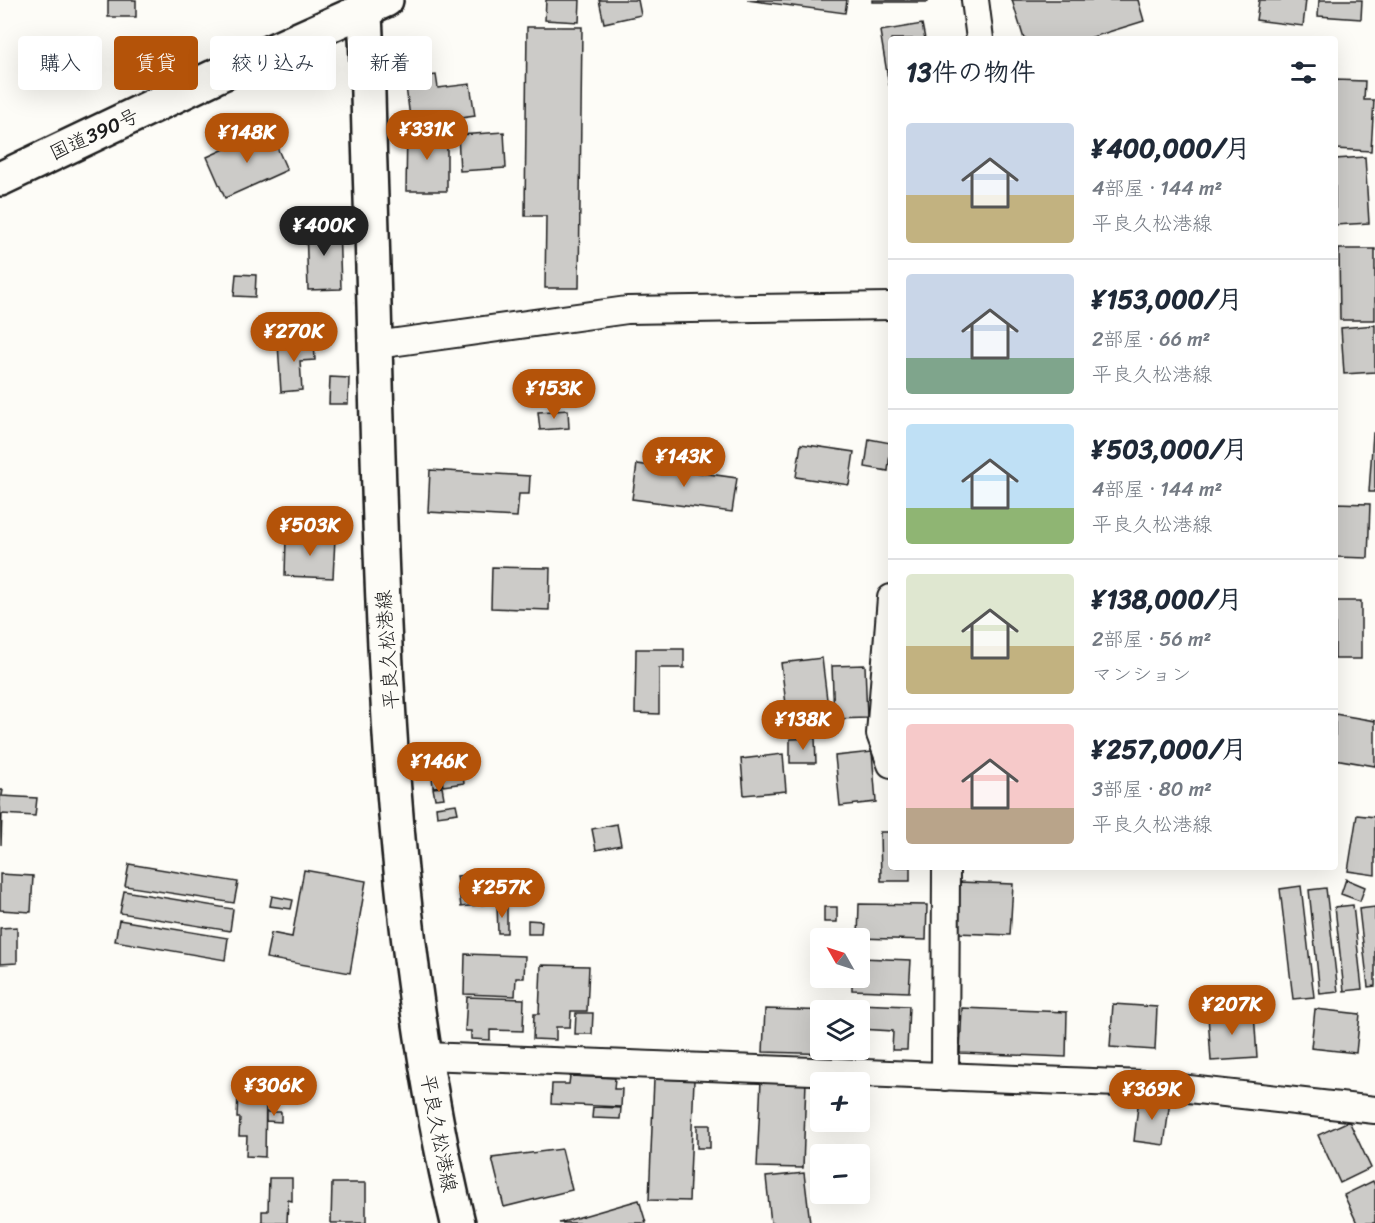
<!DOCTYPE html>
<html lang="ja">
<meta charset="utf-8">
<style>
:root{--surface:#fff;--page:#f2f2f3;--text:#1f2937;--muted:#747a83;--line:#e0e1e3;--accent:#b45309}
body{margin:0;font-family:Sriracha,"Klee One",sans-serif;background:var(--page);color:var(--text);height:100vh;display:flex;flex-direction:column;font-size:22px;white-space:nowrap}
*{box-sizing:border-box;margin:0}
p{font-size:20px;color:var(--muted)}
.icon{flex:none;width:33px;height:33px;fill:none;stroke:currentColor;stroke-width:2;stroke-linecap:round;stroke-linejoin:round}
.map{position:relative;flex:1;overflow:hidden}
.drawer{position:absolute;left:888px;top:36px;width:450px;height:834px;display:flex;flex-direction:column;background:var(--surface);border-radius:6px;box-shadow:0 6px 24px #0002}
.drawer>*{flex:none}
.guide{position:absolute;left:18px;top:36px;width:570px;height:54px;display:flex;gap:12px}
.needle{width:39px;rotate:309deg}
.buttons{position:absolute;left:810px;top:928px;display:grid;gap:12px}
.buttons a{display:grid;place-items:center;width:60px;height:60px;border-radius:6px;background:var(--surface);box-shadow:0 6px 24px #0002;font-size:30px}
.price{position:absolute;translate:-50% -51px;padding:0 14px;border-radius:21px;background:var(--accent);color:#fff;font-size:20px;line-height:39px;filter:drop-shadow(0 2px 3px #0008)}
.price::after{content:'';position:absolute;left:50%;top:36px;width:18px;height:14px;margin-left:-9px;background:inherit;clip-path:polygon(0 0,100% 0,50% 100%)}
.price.current{background:#222;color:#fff}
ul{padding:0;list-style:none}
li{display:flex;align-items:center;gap:18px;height:150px;padding:0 18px}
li+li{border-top:2px solid var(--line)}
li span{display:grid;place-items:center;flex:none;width:168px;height:120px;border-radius:6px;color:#555}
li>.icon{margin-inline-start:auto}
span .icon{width:72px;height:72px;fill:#fffc;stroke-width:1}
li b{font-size:26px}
h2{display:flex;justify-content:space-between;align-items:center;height:72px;padding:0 18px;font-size:26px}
.pill{padding:0 21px;border-radius:6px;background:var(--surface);box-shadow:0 6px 24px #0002;font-size:21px;line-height:54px}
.pill.current{background:var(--accent);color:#fff}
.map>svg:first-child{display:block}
.building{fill:#cccbc8;stroke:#1c1c1c;stroke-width:1.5}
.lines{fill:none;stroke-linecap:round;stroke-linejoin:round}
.minor-casing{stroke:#1c1c1c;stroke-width:30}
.secondary-casing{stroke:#1c1c1c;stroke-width:38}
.trunk-casing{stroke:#1c1c1c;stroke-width:38}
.minor{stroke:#fdfcf7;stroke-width:26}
.secondary{stroke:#fdfcf7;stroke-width:33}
.trunk{stroke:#fdfcf7;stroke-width:33}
.labels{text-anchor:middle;stroke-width:5;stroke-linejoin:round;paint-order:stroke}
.street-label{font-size:20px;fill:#1c1c1c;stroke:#fdfcf7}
</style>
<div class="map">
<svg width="1375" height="1223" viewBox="0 0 1375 1223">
<rect width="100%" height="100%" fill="#fdfcf7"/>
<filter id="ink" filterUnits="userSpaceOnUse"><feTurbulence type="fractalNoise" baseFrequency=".0167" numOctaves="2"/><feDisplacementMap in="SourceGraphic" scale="12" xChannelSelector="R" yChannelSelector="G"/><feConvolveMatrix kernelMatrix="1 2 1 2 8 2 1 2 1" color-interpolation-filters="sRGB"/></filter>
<g filter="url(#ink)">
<path class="building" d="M108,0H136V17H108Z
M546,0H580L579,22L545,20Z
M599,0H638L641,15L604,23Z
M747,0H847L845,13Z
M872,0H928V2H872Z
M1012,0H1138L1144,21L1086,39H1024Z
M1259,0H1306L1303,26L1256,20Z
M1319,0H1362L1361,19L1318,16Z
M922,24L925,39H891V85H889L880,31Z
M527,27H582L579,288H545L546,216H525Z
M436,75L438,88L470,84L475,116L411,125L405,79Z
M1335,80L1365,81L1364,100H1374L1371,151L1335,149Z
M269,129L287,170L225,198L207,157Z
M407,130L447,131V191H406Z
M504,132L506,168L460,171L458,135Z
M1365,157L1369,223L1335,225V159Z
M339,224L341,289L308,290L306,225Z
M1339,249H1375V320H1340Z
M236,274L256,275L255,297L234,296Z
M1375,325V372L1344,374L1341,328Z
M314,340L315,360L300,361L302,390L281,392L278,343Z
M330,377L349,378L348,404H329Z
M568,410L569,428L540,430L538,412Z
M1373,433H1375V492H1369Z
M869,439L891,443L888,471L865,467Z
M801,444L854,452L849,485L796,477Z
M637,464L737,478L732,512L632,499Z
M430,470L530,476L529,494H519L517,517L428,512Z
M1335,503L1370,504L1368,558L1335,557Z
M286,536L335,538L333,578L285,576Z
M492,567L550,568L549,610L491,608Z
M1335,601H1361V659H1335Z
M636,649H684V668H659V714L635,713Z
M822,658L829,716L788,721L781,663Z
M865,665L867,718L834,719L832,666Z
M1335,714L1375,721V766L1335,759Z
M815,738L816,763H790V739Z
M872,752L876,802L840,806L835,756Z
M783,754L786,791L744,795L741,759Z
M461,762L464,783L443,786L440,765Z
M440,765L442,786L433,787L431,767Z
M442,787L444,798L435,799L433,788Z
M0,790H3L2,796L37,798L35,816L2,814L1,845Z
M456,804L458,813L437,816L436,807Z
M1357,815L1375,817V875L1348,871Z
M617,824L621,845L596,850L592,829Z
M880,832H891V867H910V881H881Z
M129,864L238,882L234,903L125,886Z
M304,870L366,881L350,973L266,958L271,933L292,937Z
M484,873L487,904L461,907L457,876Z
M0,874L33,876L31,912L0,910Z
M1346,879L1365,887L1360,901L1341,894Z
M959,882L1013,884L1010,935L956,933Z
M1301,886L1314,997L1293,999L1280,889Z
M1326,888L1338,992L1320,994L1309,890Z
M124,891L233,909L230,931L120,913Z
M272,896L293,900L291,909L270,906Z
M859,904L927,905L926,940L858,938Z
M497,905H507V933H498Z
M1353,905L1362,989L1344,991L1335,907Z
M824,907H837V922H824Z
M1375,907V986L1368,987L1359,909Z
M119,920L228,938L225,960L115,941Z
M528,920L542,921L541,934H528Z
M17,927V963L0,964V928Z
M465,954L525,956L524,978H516L515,996L464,994Z
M860,958L911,960L909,992L852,990V978H860Z
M541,965L589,966L587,1011H571L570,1027H556V1040L533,1039L534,1014H539Z
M467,997L524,999L523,1031L490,1030V1040L471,1039V1031H465Z
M857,1004L909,1006L907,1050H892L893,1031L860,1029V1011H857Z
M1113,1004L1157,1007L1155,1050L1110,1047Z
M962,1008L1067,1012L1066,1057L960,1053Z
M765,1009L835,1011H820V1050H836V1054L763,1052Z
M1315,1009L1360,1014L1356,1053L1311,1048Z
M1254,1012L1257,1058L1211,1061L1208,1015Z
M576,1013H593L592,1034H575Z
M570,1076L615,1078L614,1089H622L621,1107L551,1104L552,1084H569Z
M654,1079L694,1080L689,1201L649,1200Z
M761,1080L806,1081L803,1168L757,1167Z
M238,1091L266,1092L265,1157L246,1156L247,1136H239L240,1118H237Z
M1139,1097L1170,1101L1164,1145L1134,1141Z
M593,1107L621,1108L620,1119L592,1118Z
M266,1112H281V1122L266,1121Z
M1349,1121L1371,1168L1340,1183L1318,1135Z
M697,1125H710V1148H697Z
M562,1149L572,1190L504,1207L492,1158Z
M804,1173L810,1223H771L766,1177Z
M269,1178H292V1201L288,1200L287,1223H262V1211H268Z
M1373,1181L1375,1186V1223H1357L1344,1195Z
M332,1183H366V1223H331Z
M639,1200L646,1223H559Z"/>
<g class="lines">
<defs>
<path id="minor" d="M975,0L980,39
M376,345L627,310L891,306
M891,598L880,734L891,764
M425,1056L1144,1084L1375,1110
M945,1077L946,867"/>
<path id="secondary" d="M364,0C368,55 368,111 370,167C382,518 376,880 458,1223"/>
<path id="trunk" d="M0,179L214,77L386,0"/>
</defs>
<use href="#minor" class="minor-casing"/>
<use href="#secondary" class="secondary-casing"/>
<use href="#trunk" class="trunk-casing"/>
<use href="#minor" class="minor"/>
<use href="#secondary" class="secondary"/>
<use href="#trunk" class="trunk"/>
</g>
</g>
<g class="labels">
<g class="street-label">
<text transform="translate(94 134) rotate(-25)" y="7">国道390号</text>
<text transform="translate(387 650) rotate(-94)" y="7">平良久松港線</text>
<text transform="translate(439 1133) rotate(79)" y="7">平良久松港線</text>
</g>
</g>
</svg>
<div class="buttons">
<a><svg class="needle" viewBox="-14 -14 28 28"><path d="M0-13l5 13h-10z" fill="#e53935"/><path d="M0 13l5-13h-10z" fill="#747a83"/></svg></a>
<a><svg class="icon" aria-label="layers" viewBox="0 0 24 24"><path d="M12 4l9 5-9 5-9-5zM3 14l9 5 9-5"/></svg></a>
<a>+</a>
<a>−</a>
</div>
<b class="price" style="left:427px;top:161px">¥331K</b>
<b class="price" style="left:247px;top:164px">¥148K</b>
<b class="price current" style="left:324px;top:257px">¥400K</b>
<b class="price" style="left:294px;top:363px">¥270K</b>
<b class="price" style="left:554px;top:420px">¥153K</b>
<b class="price" style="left:684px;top:488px">¥143K</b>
<b class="price" style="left:310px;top:557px">¥503K</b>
<b class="price" style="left:803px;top:751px">¥138K</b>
<b class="price" style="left:439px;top:793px">¥146K</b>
<b class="price" style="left:502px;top:919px">¥257K</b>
<b class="price" style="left:1232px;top:1036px">¥207K</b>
<b class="price" style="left:274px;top:1117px">¥306K</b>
<b class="price" style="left:1152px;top:1121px">¥369K</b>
<div class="guide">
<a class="pill">購入</a>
<a class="pill current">賃貸</a>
<a class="pill">絞り込み</a>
<a class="pill">新着</a>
</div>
<section class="drawer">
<h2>13件の物件<svg class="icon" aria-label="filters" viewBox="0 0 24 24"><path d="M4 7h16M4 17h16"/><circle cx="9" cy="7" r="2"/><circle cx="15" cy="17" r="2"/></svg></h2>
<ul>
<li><span style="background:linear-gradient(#c9d6e8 60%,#c2b280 0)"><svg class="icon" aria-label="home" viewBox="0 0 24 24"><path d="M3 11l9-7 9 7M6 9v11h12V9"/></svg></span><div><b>¥400,000/月</b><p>4部屋 · 144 m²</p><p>平良久松港線</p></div></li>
<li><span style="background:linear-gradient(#c9d6e8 70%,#7fa58c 0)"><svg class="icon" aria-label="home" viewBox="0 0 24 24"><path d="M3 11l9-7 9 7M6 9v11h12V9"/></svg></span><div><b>¥153,000/月</b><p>2部屋 · 66 m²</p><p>平良久松港線</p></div></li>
<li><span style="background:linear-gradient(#bfe0f5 70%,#8fb573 0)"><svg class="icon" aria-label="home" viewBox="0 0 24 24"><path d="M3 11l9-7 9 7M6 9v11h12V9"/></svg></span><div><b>¥503,000/月</b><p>4部屋 · 144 m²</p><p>平良久松港線</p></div></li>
<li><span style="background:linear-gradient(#dfe7d0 60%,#c2b280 0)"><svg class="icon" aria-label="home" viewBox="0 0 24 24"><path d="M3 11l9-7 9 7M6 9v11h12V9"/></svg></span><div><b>¥138,000/月</b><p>2部屋 · 56 m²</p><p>マンション</p></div></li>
<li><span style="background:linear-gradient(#f6c9c9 70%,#b9a48a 0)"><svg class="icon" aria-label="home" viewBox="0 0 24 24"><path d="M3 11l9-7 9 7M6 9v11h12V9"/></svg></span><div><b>¥257,000/月</b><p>3部屋 · 80 m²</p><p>平良久松港線</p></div></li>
</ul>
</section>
</div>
